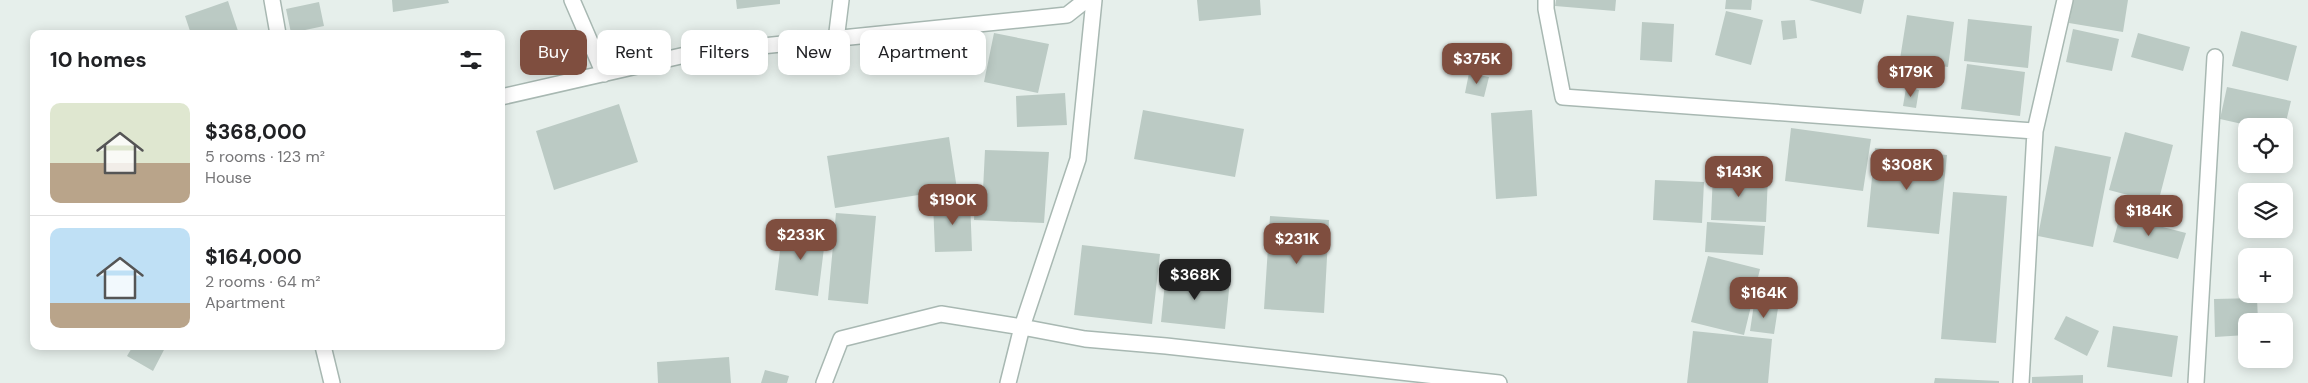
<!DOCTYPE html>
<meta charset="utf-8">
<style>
:root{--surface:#fff;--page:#f2f2f2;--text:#202124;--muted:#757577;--line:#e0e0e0;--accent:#7f4e3f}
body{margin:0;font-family:"DM Sans",sans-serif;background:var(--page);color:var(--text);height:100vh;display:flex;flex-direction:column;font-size:19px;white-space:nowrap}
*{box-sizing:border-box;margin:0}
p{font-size:16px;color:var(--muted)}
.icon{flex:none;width:28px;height:28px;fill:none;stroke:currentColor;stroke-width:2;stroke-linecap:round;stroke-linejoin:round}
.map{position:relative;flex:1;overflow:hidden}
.drawer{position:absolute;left:30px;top:30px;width:475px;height:320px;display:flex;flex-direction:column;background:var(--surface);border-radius:10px;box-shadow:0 2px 12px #0003}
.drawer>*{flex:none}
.banner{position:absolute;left:520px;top:30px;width:475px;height:45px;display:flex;gap:10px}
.tools{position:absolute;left:2238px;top:118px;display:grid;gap:10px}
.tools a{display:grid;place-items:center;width:55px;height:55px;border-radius:10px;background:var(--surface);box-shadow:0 2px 12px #0003;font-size:25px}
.price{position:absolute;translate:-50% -42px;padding:0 11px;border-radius:10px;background:var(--accent);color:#fff;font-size:16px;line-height:32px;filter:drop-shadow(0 1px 2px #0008)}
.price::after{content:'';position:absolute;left:50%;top:30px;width:15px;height:11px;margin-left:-8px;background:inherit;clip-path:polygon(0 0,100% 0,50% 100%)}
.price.selected{background:#222;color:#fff}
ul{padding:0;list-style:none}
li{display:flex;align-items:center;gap:15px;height:125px;padding:0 20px}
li+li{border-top:1px solid var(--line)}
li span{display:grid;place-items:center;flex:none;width:140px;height:100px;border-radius:10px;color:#555}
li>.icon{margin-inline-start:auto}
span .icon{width:60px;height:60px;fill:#fffc;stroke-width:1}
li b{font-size:21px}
h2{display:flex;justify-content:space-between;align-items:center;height:60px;padding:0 20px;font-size:21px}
.tag{padding:0 18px;border-radius:10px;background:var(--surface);box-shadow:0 2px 12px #0003;font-size:18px;line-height:45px}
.tag.selected{background:var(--accent);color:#fff}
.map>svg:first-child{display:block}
.building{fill:#bbcac4}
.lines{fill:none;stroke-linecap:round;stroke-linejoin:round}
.minor-casing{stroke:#a8b8b2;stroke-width:18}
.minor{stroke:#fff;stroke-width:15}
</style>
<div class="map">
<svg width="2308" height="383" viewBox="0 0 2308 383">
<rect width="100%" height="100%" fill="#e6efeb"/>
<path class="building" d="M392,0H448L449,3L393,12Z
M736,0H780V4L737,9Z
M1197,0H1260L1261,15L1199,21Z
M1556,0H1616L1615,11L1555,6Z
M1726,0H1752L1751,10L1725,9Z
M1809,0H1864L1861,14Z
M2073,0H2128L2123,32L2069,23Z
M228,1L239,34H191L185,16Z
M319,2L324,26L291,33L286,9Z
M1726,11L1763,20L1751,65L1715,55Z
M1907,15L1954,22L1948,67L1900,59Z
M1968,19L2032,26L2028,68L1964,61Z
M1795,20L1797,38L1783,40L1781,21Z
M1642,22L1674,24L1672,62L1640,60Z
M2073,29L2119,39L2112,71L2066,62Z
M2241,31L2297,46L2288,81L2232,66Z
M994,33L1049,44L1038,93L984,82Z
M2138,33L2190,47L2183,71L2131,57Z
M1967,64L2025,72L2020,116L1961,109Z
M1469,73L1489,77L1484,97L1465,93Z
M2227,87L2291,101L2285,126H2251L2220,119Z
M1906,88L1919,90L1916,108L1903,106Z
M1065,93L1067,125L1017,127L1016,96Z
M619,104L638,162L554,190L536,131Z
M1143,110L1244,129L1235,177L1134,159Z
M1532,110L1537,196L1496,199L1491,113Z
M1791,128L1871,139L1863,191L1785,181Z
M2125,132L2173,145L2158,203L2109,190Z
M949,137L957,189L835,208L827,156Z
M2055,146L2111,157L2093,247L2038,236Z
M1875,148L1947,155L1939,234L1867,227Z
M985,150L1049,152L1044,223L974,220L975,190H983Z
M1713,173L1768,176L1766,222L1711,220Z
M1655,180L1704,182L1702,223L1653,220Z
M1953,192L2007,196L1996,343L1941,339Z
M970,200L972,251L935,252L933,202Z
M836,213L876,216L868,304L828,300Z
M1270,216L1329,220L1324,313L1264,309Z
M2120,216L2186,233L2178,259L2113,242Z
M1707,222L1765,226L1763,255L1705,252Z
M783,227L826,232L818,296L775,290Z
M1082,245L1160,254L1152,324L1074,315Z
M1708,256L1760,269L1744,335L1691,322Z
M1166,272L1230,280L1225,329L1161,322Z
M2257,298L2258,321H2246V335L2215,337L2214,299Z
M1754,304L1778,308L1774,334L1750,331Z
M2066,316L2099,331L2087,356L2054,339Z
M2113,326L2178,336L2172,377L2107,367Z
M1693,331L1772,339L1768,383H1687Z
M133,346H166L153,371L127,356Z
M729,357L731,383H658L657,362Z
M765,370L789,376L787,383H761Z
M2083,375V383H2032V377Z
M1935,378L1999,381V383H1934Z"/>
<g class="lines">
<defs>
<path id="minor" d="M272,0L278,34
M572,0L604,74
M1094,0L1078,159L1022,327L1085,339L1166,346L1499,383
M1546,0V9L1563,97L2035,131
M836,40L841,0
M501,97L694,53L1067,15L1086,0
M323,346L332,383
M824,383L841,339L941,314L1022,327L1008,383
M2021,383L2035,131L2065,0
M2196,383L2215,57"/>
</defs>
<use href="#minor" class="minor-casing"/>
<use href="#minor" class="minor"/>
</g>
</svg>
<div class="tools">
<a><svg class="icon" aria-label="locate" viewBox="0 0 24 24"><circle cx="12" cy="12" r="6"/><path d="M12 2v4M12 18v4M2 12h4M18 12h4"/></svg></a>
<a><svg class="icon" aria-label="layers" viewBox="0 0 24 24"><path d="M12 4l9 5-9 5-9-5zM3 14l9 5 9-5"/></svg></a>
<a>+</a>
<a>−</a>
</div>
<b class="price" style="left:1477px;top:85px">$375K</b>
<b class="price" style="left:1911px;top:98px">$179K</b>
<b class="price" style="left:1907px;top:191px">$308K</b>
<b class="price" style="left:1739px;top:198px">$143K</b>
<b class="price" style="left:953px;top:226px">$190K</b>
<b class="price" style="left:2149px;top:237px">$184K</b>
<b class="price" style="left:801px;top:261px">$233K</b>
<b class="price" style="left:1297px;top:265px">$231K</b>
<b class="price selected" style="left:1195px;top:301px">$368K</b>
<b class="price" style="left:1764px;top:319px">$164K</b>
<div class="banner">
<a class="tag selected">Buy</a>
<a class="tag">Rent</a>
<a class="tag">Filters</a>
<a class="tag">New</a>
<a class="tag">Apartment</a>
</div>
<section class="drawer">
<h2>10 homes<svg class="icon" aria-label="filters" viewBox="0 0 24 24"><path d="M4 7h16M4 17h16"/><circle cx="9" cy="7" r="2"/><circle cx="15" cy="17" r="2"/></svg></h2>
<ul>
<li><span style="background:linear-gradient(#dfe7d0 60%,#b9a48a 0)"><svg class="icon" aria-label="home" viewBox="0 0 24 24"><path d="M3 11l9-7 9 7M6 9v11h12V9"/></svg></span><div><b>$368,000</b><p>5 rooms · 123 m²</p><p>House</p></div></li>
<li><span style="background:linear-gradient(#bfe0f5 75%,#b9a48a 0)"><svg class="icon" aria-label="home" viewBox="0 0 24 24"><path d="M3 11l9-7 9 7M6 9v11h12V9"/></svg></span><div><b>$164,000</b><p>2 rooms · 64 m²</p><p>Apartment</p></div></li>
</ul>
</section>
</div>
